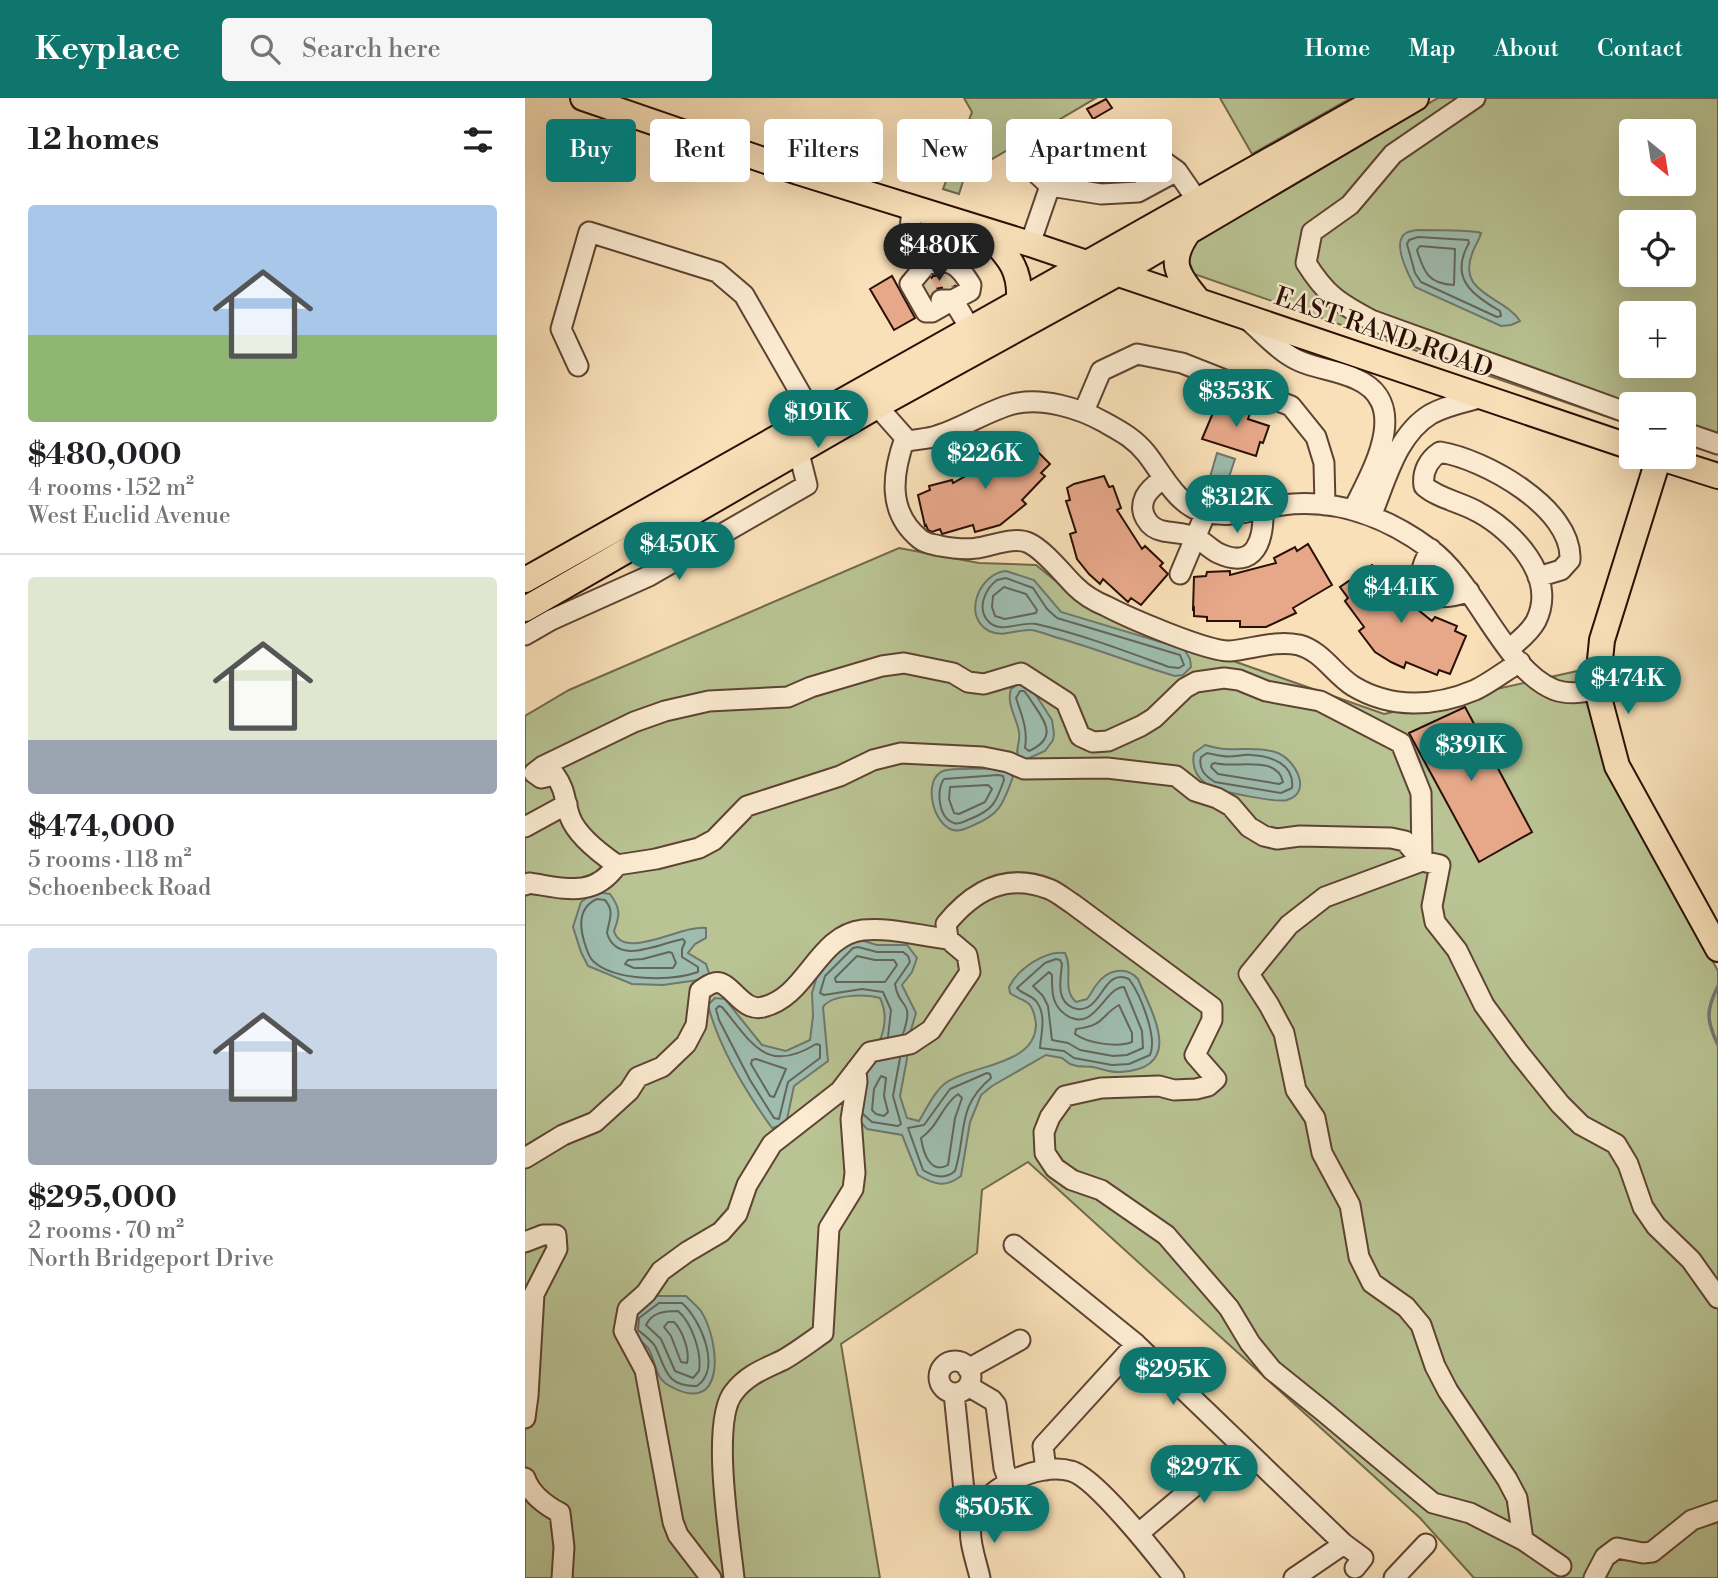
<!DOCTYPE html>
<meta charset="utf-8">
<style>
:root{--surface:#fff;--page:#f6f6f6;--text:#202124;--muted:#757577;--line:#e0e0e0;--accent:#0f766e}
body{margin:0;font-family:"Libre Bodoni",serif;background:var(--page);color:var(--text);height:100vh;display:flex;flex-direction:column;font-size:26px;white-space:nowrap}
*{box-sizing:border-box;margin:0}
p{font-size:23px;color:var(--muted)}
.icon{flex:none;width:38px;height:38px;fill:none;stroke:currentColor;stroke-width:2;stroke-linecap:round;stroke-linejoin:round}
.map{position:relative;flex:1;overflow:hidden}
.drawer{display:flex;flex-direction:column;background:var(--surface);width:525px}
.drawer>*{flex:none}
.top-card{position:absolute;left:21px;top:21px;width:665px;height:63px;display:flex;gap:14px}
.needle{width:46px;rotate:150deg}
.controls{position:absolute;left:1094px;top:21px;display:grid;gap:14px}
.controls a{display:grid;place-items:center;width:77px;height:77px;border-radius:7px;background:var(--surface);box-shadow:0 7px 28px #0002;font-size:35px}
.price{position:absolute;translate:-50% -60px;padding:0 16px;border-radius:24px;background:var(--accent);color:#fff;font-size:23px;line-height:46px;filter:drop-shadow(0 2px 4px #0008)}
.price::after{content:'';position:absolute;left:50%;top:42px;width:21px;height:16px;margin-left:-10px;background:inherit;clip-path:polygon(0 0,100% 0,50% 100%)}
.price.selected{background:#222;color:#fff}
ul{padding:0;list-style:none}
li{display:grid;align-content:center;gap:14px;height:371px;padding:0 28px}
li+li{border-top:2px solid var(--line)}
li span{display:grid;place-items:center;height:217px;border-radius:7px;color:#555}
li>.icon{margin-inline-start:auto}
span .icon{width:126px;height:126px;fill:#fffc;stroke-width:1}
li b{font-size:30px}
h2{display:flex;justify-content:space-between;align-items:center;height:84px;padding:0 28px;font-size:30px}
.tag{padding:0 24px;border-radius:7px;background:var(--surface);box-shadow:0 7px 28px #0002;font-size:24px;line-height:63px}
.tag.selected{background:var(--accent);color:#fff}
header{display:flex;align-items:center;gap:42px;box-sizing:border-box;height:98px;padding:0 35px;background:var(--accent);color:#fff}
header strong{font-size:33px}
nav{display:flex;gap:38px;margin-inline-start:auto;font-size:24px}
.search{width:490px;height:63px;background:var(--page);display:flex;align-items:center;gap:18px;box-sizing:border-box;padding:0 24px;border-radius:7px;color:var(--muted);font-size:26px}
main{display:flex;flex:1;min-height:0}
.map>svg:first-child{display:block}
.green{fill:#b9c393;stroke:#72694c;stroke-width:2;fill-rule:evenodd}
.water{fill:#9ebdb0;stroke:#70776c;stroke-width:2}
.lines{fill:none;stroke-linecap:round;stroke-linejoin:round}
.shore{stroke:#64665b;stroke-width:2}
.stream{stroke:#70776c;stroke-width:3.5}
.building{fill:#e7a88a;stroke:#2a0f06;stroke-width:2}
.minor-tunnel{stroke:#dac19d;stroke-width:19;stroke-dasharray:19 10;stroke-linecap:butt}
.minor-casing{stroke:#5e4332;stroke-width:23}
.major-casing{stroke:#2a0f06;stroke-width:28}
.minor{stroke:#fbebd1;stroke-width:19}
.major{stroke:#f9e0b8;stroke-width:24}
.labels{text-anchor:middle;stroke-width:5;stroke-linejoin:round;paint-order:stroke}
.street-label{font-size:26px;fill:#2a0f06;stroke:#fbebd1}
</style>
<header>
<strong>Keyplace</strong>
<div class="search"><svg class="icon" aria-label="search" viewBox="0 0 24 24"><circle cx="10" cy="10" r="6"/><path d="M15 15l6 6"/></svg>Search here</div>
<nav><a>Home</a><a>Map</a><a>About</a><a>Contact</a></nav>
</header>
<main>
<section class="drawer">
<h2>12 homes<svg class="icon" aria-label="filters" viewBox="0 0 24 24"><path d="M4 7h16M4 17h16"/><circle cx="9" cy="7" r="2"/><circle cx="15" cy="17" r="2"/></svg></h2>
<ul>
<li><span style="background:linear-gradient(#a9c7e8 60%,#8fb573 0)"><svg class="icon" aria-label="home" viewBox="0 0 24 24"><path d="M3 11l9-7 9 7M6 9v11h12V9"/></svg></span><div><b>$480,000</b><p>4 rooms · 152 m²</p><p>West Euclid Avenue</p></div></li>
<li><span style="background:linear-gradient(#dfe7d0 75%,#9aa5b1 0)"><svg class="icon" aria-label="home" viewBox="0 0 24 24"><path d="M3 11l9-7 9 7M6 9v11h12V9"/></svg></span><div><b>$474,000</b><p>5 rooms · 118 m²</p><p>Schoenbeck Road</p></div></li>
<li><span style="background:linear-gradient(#c9d6e8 65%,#9aa5b1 0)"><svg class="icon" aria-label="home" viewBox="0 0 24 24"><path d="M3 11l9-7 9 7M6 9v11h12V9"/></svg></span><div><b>$295,000</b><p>2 rooms · 70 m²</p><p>North Bridgeport Drive</p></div></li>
</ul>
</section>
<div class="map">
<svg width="1193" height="1480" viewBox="0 0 1193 1480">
<rect width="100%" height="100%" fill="#f9e0b8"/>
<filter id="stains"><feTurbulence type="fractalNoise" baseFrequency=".00286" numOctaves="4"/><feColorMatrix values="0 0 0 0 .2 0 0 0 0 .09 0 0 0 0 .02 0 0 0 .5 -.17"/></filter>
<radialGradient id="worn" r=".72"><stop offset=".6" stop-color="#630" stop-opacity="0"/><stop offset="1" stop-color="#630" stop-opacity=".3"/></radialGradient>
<path class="green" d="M439,0H571L440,77L434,96L418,91L447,14Z
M695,0H826L727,56Z
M913,0H1193V355L1159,344L1158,306H1106V327L669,176L662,159L665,145ZM1106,33H1158V86H1106ZM1106,124H1158V177H1106ZM1106,215H1158V268H1106Z
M374,450L454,465L511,467L569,514L859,616L1066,570L1115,731L1193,873V1480H949L895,1420L503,1064L457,1092L452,1155L316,1246L355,1480H0V618L44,592Z"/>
<path class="water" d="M892,132C904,132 949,132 956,135C954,143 949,149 947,156C932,196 979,198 995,223L986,227L976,228L890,189C884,178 866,144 881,135C884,133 888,133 892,132Z
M692,355L710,361L702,385L685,379Z
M481,473L509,482L536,514L659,551L665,561L666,569L658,577L650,578C612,567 575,552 537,541C527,539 516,533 506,532C491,531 479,540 464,533C436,518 455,475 481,473Z
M495,585L509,594L527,622L529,636L528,642L520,653L500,662L494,661C489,653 496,644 494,634C492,620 481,606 486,591Z
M680,647C687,649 695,651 702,651C718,652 734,649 750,654C769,659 789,694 762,702C751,705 700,694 687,690C673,681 666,672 669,655Z
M472,670L480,671L488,679C478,705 476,716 449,727C442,730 435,734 428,732C408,727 397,682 418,673C428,669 458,672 472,670Z
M70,794L85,796C96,811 95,817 89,833C98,864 158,826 181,830V840L170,846L163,855L181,866L185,878L180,881L138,887L107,886L63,868L56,854L48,829L56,804Z
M332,841L352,847H382L392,860L387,874L377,887L391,915L381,949L382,961L375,998L382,1020L394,1023C402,1010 410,992 422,984C450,966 511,967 511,926C510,919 509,911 504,906C499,901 491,900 485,895L484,889C493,871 520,852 540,855C549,872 536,890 551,904L562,901C566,896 568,891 572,886C582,872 601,867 613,881C628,917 660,970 596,974C585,975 578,971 568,969C563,968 557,969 552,968L545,966L537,960L521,957L467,988L456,997L445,1024L436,1078C420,1090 410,1087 393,1077L377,1037L342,1031L330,1018C331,1009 331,998 333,990C342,960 371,933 355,900C340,896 307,896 298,909L303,963L269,988L261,1026L247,1030C221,994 194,950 183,907L190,900L200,901L237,947L261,953L285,942L288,918L287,895L293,875L323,844Z
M132,1198H161C166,1203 172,1208 176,1213C196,1245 201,1321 143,1287C129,1279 131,1262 123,1250C119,1245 112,1240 107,1236L113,1210Z"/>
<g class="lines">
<path class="shore" d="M893,139L943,142L944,145C924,180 947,197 975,213L976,218L972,219L896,184L890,175L882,146L884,142Z
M895,148L930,151L929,187C904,186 899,175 892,152Z
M481,480L508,490L522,511L532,520L655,557L659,567L654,570L644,569C600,553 556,536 511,526C496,523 476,536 464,524C451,511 460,491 472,482Z
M479,489L501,496L512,512L511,515L480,521L470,518L467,509L468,498Z
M495,593H499L503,598C516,619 537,638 504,653L500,650C503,631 497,618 491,600Z
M682,655C687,656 693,658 698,658C707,660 717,656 726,657C746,658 770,666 767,690L756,695L690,684C680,678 673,671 676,659Z
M690,665C710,671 752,656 758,684L754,686L693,676L686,669L687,666Z
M473,677L478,678L479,682C471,705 468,712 445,721C440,723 434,727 429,725C413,720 411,691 419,681Z
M463,687L467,691L460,704L434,716L429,715L424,701L425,689Z
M72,801L80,802C90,814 84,821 82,835C92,869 135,845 158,841L160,844L157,851V859L173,869V874C147,883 90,884 68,863C63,858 61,849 59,843C54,826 54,809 72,801Z
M144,854L147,855L151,865L148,870H109L100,866L103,862L118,861Z
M332,858L350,862H369L372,867L360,884H311L310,880Z
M531,861L535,862L537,866C536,875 534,886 536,895C539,909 554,916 566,907C579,897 583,872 604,881C615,896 633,939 625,957L604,966L587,967L549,960L539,953L515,950C516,935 522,917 511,903C506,897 497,896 492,890L520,865Z
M524,874L527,877C527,892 526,907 541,917C570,936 579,889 599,889L617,933L618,950L602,957L588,958L555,952L543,945L527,942L523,908L518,898L508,888Z
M594,907L607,935V944C592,950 562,945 550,936L551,931C580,928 576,917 594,907Z
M194,908L197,909C227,945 241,977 291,946L295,947V960L263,984L254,1021L249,1020L225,982L194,922L191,911Z
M363,939L366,912L358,894L337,891L299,897L295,895L300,878L328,850L333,849L352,854H378L383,858L385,864L370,886C374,913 390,900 378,936
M231,961L261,971L249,999L245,998L226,966L227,962Z
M462,975L465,976L466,980C431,1009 442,1035 430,1073C420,1082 409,1079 398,1072L383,1030L399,1027L425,991Z
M356,978L361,980L359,998L363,1014L359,1018L351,1016L347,1012L349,991Z
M433,996L437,1000L430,1020L423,1067C405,1077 398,1054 396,1040C413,1029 417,1007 433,996Z
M338,1016L347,1024L373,1028L376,1026L368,998L375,960
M134,1205H157C176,1222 197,1271 172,1288C140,1289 141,1270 130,1248C126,1242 119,1237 113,1232L114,1220Z
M153,1213C167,1225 177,1255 174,1273L168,1280L150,1273L136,1241L121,1227C127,1214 140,1213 153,1213Z
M143,1224H149C158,1233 165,1254 162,1265L156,1264L146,1238L139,1229Z"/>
<path class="stream" d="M1193,888C1181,912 1181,922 1193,947"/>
</g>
<path class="building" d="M581,1L587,10L568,21L562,11Z
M557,47L572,49L568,65L604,73L602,82L577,84L546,79L529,75L519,65V62L526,56L554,62Z
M417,177L425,179L430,187L411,191L405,197L400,187L408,178Z
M367,178L390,220L369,232L345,191Z
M709,301L728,307L723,321L744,328L738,345L735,344L731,358L677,341L690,310L704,315Z
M495,336L525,366L516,375L520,378L497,402L501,406L475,427L450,434L448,427L417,436L415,431L407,434L403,432L401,427L400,428L393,397L405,392L404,388L427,382L428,385L469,362L466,359L483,342L486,345Z
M579,378L584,389L588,388L596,410L592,412L617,451L620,448L638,465L635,468L643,476L616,507L606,500L603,504L578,481L575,486L564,476L552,461L545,436L551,434L541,403L545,402L542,390L549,386Z
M783,446L807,487L768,510L771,515L741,529H715V523H682V519L669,518V510L668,511L669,479L681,478L682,474L705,473V477L751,465L749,460L770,449L772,453Z
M847,467L856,475L859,473L874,492L871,494L907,523L910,519L932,528L930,533L941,538L925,576L914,572L912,577L881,564L879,570L866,564L850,554L834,533L839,529L820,503L823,500L815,489Z
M940,609L1007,734L954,764L884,635Z"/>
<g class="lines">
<path class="minor-tunnel" d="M419,171L429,190
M397,184L407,202"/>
<defs>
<path id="minor" d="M950,0L868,56L825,107L787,134L781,165C801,197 814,205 846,222L1106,316
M525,88L507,71L506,57L524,41L548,33L578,37L621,51L652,73
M387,109L384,145L401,167L385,186L401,214H407L428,202L445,230
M505,146L525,88L576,96L613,94L652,73L672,102
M401,167C426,160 433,166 446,187L445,193L428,202H416
M724,223C737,234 750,249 765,258C783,270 810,271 831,281C888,306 846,375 828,412
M53,268L36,231L64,134L192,174L219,197L289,319
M352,308L383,343C393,341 405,341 414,337C439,329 462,313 488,306C517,299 554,310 579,324C595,333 609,340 621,355C637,375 652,408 679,414C712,421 726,411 757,407C811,400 862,419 905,451C951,484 980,573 1030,592C1044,597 1058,594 1072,592
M559,313L576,273L612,256L657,265L766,308L791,339L799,365L800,407
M1158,334L1193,346
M380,340C367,376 362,414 395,441C401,446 408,446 415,448C426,450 440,452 452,450C467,448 489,438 504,445C519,452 538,476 550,488C558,496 571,504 581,508C604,520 683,554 705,553C728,551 750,542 774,547C797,553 809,576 828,588C866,611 910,609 950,592C965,585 980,573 995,564
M639,380C632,385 624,391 620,399C613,414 623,430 638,433C648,435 660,435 670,439C678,443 685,451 693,455C731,473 739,441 738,411
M846,418C861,383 871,337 906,316C922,307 941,304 958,299
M906,451C882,490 904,509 944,493
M655,476L681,414
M0,537L26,522L124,478L282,387L276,363L266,344
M985,550C994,543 1005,534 1011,523C1033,479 988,433 953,414C936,404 914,401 899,388C897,374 903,362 915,354C959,361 1048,410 1045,462L1036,472L1013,479
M0,729L42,706
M92,767L131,761L174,750L189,742L222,708L315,678L348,662L376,655L458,659L483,664L499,671L582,670L651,678L670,693L692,700L706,708L724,729L739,738L752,741L775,738L866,740L880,743L897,763L915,767L907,808L910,824L932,852L959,907L994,955L1035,1006L1056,1027L1091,1046L1103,1066L1118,1109L1131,1128L1166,1162L1193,1200
M0,787L4,785C39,790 68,801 92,767C76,756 52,738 45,719C39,702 41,692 30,677L16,680L9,675L18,668L109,624L140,613L184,603L263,599L286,589L357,568L379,565L428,575L443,584L459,586L496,575L541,604L555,638L568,644L583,643L616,628L629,620L660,590L671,584L699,580L714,582L741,593L795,603L876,645L896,695L897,763L800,799L764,827L724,876L744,907L759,935L771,992L790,1020L797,1055L825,1107L834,1159L847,1185L881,1209L896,1227L910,1268L923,1293L982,1381L992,1400L998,1442
M0,1060L38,1037L70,1024L104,993L113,979L137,969L161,946L171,927L175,893C179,890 184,886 189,885C205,880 216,915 238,909C282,899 292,837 338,832C365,829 395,838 423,841
M0,1144L18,1137H31L32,1151L9,1196L3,1298L0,1320
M489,1147L611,1246L819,1446L838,1460L830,1470
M414 1279a16 16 0 1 1 32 0a16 16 0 1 1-32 0Z
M443,1271L495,1242
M443,1288L467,1302L471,1307L479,1370L484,1384
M429,1295L439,1393L453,1410
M521,1372L518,1348L611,1246
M0,1380C6,1397 20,1407 35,1415L39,1449L37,1480
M614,1435L717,1348
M186,1480L153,1437L148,1424L120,1272L99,1233L103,1211L121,1195L136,1173L162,1154L196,1134L212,1116L222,1087L247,1046L315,993L345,954L385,946L406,932L445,874L442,857L423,841L421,826C448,793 481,774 524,791C532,794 540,801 548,806L687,909V922L670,957L691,981L683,988L671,991L649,992L634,988L576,990L540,998L525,1019L519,1034L520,1055L530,1070L547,1082L576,1092L641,1137L704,1210L725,1245L747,1272L798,1313L908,1405L945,1415L998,1442L1036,1468
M209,1480C205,1441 185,1322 209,1294C222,1277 239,1271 258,1262C272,1254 285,1244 298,1235L304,1130L328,1091L330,1075L326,1021L332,984L331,972
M455,1480C452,1465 443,1443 446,1427C453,1392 513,1363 546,1373C570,1379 632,1458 649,1480
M769,1480L819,1446
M869,1480L901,1446
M1069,1480L1080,1459L1092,1450L1118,1455L1127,1454L1167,1422L1193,1413"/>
<path id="major" d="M58,0L273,74L505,146L1106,349
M665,132C642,163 651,176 674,203
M460,133C481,157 496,168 494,203
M1133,359L1193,378
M1134,359L1077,542L1072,592L1092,668L1193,851
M0,482L855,0
M0,511L352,308L592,176L891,0"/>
</defs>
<use href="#minor" class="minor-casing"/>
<use href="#major" class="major-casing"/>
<use href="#minor" class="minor"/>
<use href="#major" class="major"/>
</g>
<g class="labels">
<g class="street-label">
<text transform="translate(859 234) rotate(19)" y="9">EAST RAND ROAD</text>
</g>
</g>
<rect width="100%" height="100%" filter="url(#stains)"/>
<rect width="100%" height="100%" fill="url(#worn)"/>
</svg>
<div class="controls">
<a><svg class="needle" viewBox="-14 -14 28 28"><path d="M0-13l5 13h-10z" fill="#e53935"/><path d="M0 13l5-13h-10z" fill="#757577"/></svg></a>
<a><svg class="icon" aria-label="locate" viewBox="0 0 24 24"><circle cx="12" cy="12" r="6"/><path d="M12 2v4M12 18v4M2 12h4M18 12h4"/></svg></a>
<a>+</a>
<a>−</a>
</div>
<b class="price selected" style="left:414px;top:185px">$480K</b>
<b class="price" style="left:711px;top:331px">$353K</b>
<b class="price" style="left:293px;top:352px">$191K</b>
<b class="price" style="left:460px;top:393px">$226K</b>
<b class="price" style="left:712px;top:437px">$312K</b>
<b class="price" style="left:154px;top:484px">$450K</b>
<b class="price" style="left:876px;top:527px">$441K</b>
<b class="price" style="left:1103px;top:618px">$474K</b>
<b class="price" style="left:946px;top:685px">$391K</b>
<b class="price" style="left:648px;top:1309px">$295K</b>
<b class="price" style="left:679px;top:1407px">$297K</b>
<b class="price" style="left:469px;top:1447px">$505K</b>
<div class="top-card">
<a class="tag selected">Buy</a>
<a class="tag">Rent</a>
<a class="tag">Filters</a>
<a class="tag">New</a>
<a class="tag">Apartment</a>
</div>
</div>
</main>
